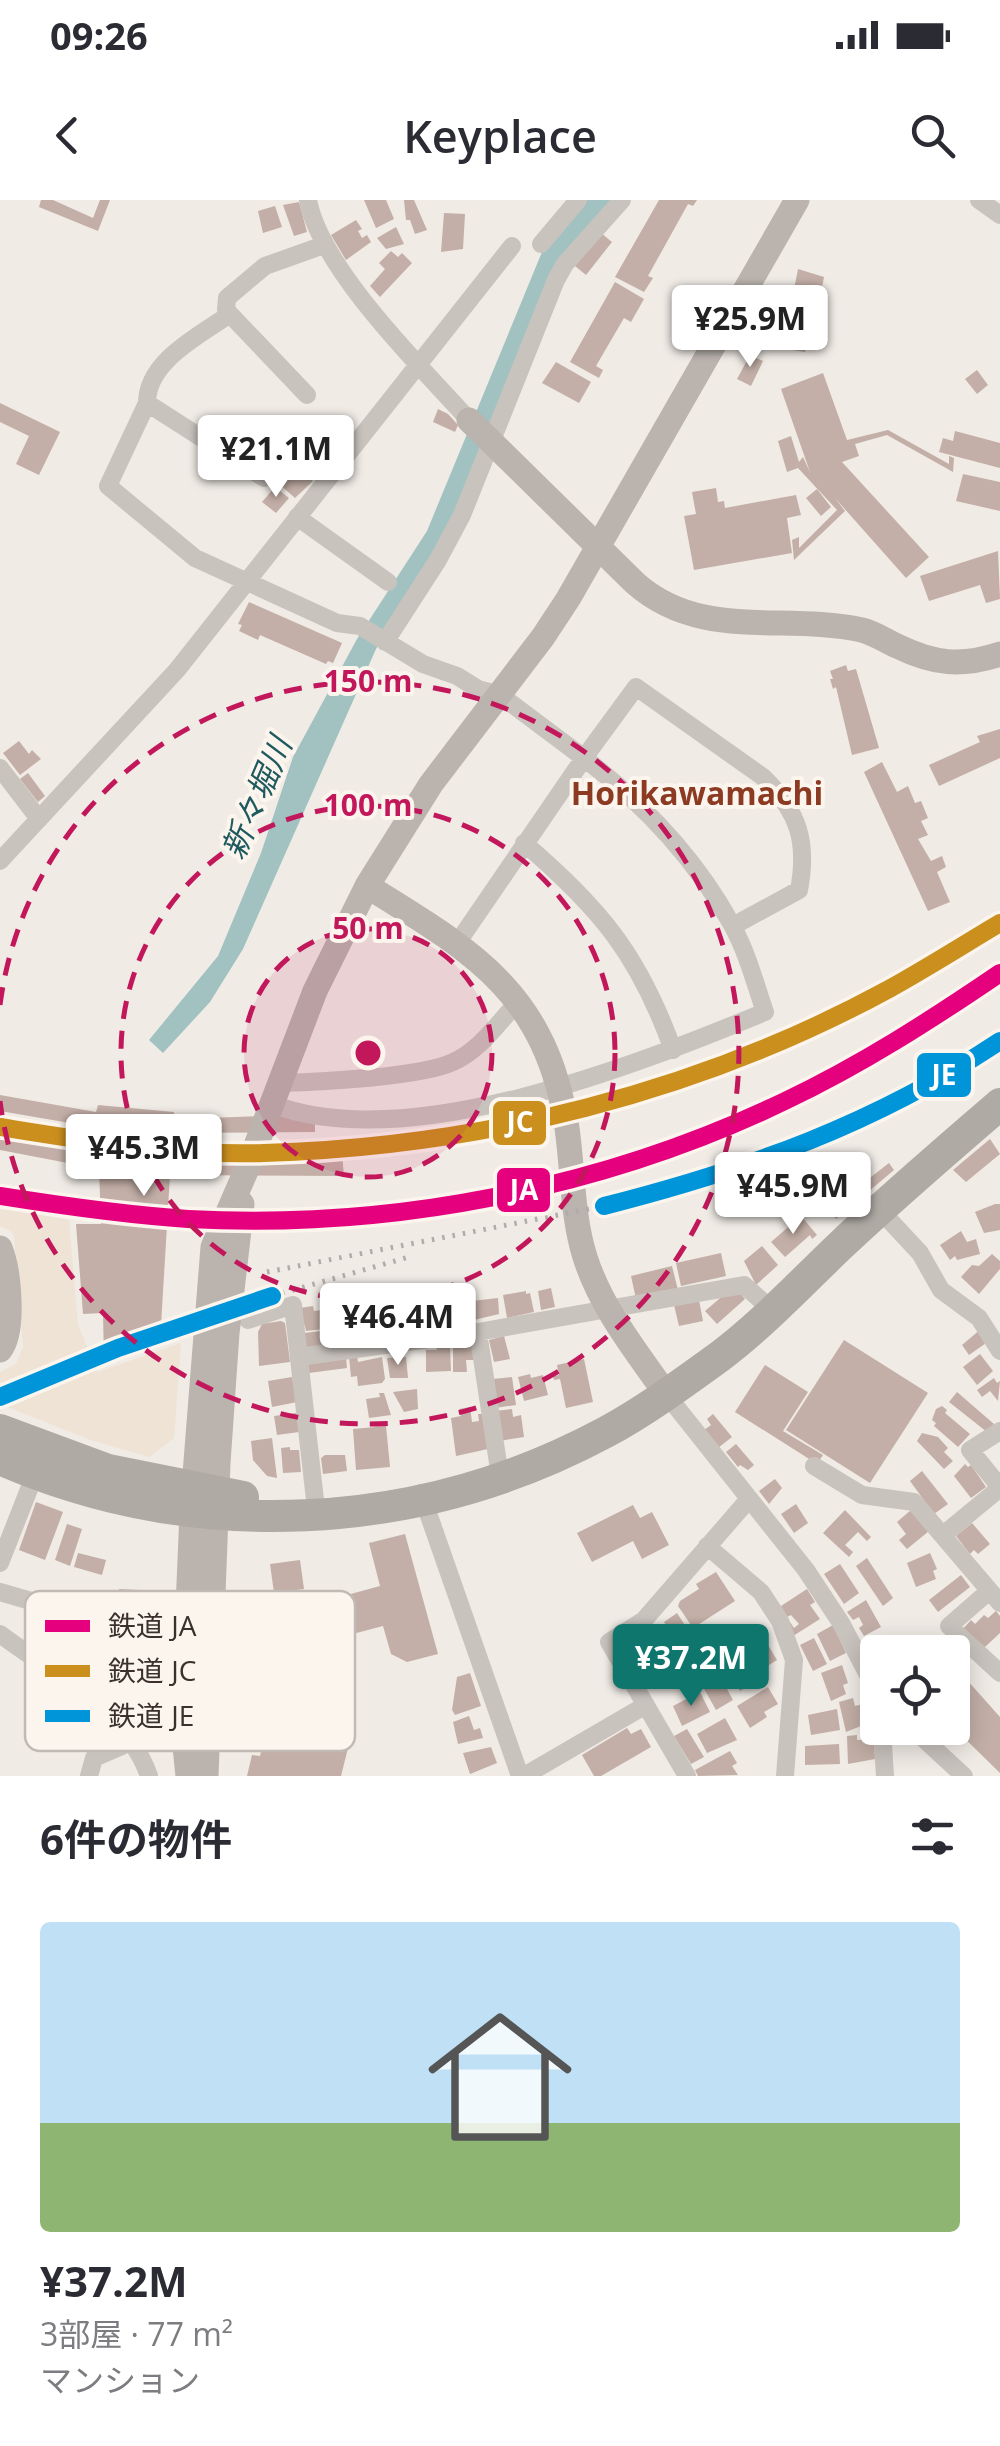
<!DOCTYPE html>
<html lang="ja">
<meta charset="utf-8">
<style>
:root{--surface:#fff;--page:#f7f7f7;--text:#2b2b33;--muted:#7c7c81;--accent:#0f766e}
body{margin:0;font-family:"Open Sans","Noto Sans JP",sans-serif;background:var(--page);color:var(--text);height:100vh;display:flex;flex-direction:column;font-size:38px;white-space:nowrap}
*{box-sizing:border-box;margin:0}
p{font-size:32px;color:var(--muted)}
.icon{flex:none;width:55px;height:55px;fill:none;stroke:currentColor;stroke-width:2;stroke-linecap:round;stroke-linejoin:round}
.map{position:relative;height:1576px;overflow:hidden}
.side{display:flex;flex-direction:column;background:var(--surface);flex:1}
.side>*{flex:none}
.controls{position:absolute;left:860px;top:1435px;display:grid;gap:20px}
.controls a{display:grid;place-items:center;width:110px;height:110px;border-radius:10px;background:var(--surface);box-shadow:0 5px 25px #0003;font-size:50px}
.price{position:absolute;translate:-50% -85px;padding:0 22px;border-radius:10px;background:#fff;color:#222;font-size:32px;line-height:65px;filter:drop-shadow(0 2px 5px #0008)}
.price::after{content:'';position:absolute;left:50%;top:60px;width:30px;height:22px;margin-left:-15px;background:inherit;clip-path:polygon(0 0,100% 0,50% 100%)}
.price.on{background:var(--accent);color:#fff}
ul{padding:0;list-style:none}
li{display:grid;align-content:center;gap:20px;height:530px;padding:0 40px}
li span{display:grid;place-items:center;height:310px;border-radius:10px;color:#555}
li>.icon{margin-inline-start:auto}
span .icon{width:180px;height:180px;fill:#fffc;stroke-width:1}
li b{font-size:42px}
h2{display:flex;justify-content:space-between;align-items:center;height:120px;padding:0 40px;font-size:42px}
.status{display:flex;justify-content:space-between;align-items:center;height:70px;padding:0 50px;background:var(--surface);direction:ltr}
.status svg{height:28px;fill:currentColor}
header{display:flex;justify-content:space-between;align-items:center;height:130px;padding:0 40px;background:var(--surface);font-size:45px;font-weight:600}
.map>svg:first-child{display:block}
.plaza{fill:#eee3d5}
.water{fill:#a1c2c1}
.building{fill:#c3afa7}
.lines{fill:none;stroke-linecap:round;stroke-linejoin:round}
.street{stroke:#c9c3be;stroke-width:18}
.secondary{stroke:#bab3ae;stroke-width:25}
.highway{stroke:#afaaa4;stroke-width:32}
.rail{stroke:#b1aca8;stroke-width:5;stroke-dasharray:2.5 8;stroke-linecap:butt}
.rail-1-casing{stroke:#fbf5ee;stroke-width:25}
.rail-2-casing{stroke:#fbf5ee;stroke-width:25}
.rail-3-casing{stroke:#fbf5ee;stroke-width:25}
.rail-1{stroke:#e5007d;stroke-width:18}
.rail-2{stroke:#ca8f1d;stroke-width:18}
.rail-3{stroke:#0095d9;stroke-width:18}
.ring{fill:none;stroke:#c2185b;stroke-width:5;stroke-dasharray:18 12}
.labels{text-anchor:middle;stroke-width:8;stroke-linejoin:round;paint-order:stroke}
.neighbourhood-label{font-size:32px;font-weight:bold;fill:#8c3b22;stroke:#fbf5ee}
.water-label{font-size:32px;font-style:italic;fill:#1f5a5e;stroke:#fbf5ee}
.key{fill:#fbf5ee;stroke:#c1bab4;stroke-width:2.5}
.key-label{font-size:28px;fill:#3b302b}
.centre{fill:#c2185b;stroke:#fbf5ee;stroke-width:5}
.ring-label{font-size:30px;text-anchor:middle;font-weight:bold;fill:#c2185b;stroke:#fbf5ee;stroke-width:8;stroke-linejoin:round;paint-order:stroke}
.line-badge{stroke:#fbf5ee;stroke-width:4}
.badge-label{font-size:28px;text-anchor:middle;font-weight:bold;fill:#fff}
</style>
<div class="status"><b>09:26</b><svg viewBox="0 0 49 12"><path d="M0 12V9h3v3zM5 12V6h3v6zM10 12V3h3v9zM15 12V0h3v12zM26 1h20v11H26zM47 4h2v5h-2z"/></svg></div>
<header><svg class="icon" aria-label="back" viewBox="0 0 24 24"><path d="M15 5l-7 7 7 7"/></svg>Keyplace<svg class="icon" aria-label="search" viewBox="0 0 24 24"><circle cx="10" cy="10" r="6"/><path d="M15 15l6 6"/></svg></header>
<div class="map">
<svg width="1000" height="1576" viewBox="0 0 1000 1576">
<rect width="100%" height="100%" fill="#f0ebe5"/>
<path class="plaza" d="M0,1007L69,1020L78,1125L98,1172L181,1143L174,1238L149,1257L88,1239L0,1204V1172L16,1164L23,1147L14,1036L11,1031L0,1026Z"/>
<path class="water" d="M584,0H614L573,42L458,315L376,449L243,749L210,802L163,853L149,840L218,756L261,653L293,557L357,439L427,331L542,52Z"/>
<path class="building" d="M41,0H53L93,18L100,0H110L98,31L39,7Z
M364,0H386L394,19L376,28Z
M404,0H414L427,30L415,34L410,20H406Z
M659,0H697L693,6L688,4L648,76L653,78L644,92L615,77Z
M299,2L307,32L294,36L283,5Z
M275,6L282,27L263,33L258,11Z
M444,13L465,14L463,49L441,52Z
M356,20L362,29L358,31L362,38L367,35L371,42L346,60L331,35Z
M396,27L404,44L386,49L377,38Z
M601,33L612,42L586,75L575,66Z
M391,51L398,57L402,53L412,63L380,97L370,86L385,69L379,63Z
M798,69L824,77L818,108L800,101L799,106L791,105Z
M615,82L644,99L631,122L624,118L596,166L603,170L599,178L570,162Z
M800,110L817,116L814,127L818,128L814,147L806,146L805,152L792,150Z
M759,114L778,117L776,136L762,134L764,123L758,122Z
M750,155L763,161L751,186L737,179Z
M556,162L591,182L579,203L542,183Z
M977,170L988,185L977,194L965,179Z
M823,173L847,240L888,230L949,264V256L954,258L953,272L887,235L855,244L859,256L842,262L929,357L906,378L835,298L845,311L794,360L792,340L799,337V348L837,310L798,268L787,272L778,241L791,236L799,262L803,257L810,272L781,189Z
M0,203L60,232L39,275L16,264L29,236L0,222Z
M438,209L448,214L458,225L455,232L433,222Z
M318,218L347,242L333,260L306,238Z
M955,231L1000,243V268L939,252L943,238L953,241Z
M306,241L333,263L320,280L302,265L309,256L303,251L302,256L298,255L300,244Z
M296,266L313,281L295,298L277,282Z
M963,274L1000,282V311L956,301Z
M275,287L289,298L276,313L262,302Z
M716,288L718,302L724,301L725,308L796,295L801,315L787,318L792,353L694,370L684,316L696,314L692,292Z
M817,289L831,307L821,316L806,298Z
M998,351L1000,399L986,403L980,385L929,401L920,376Z
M249,402L342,443L333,463L328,461L326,464L260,435L258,440L239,431L242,425L238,424Z
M846,465L848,471L856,469L879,548L852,555L836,487L833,489L830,479H833L830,471Z
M1000,529V558L939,586L929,565L980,542L977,536Z
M19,541L29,554L32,550L41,559L20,575L3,553Z
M882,562L897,592L908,586L915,603L921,601L928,618L921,621L928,635L918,639L931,661L942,656L946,667L937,672L950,702L928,711L864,572Z
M28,573L45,596L38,602L20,579Z
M0,895L96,912L98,905L174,912V916L208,918L315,914V932L173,933L171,952L286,957L342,954L344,976L170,975L160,1142L104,1162L103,1113L83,1114L76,1024H101L99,969L0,950V930L99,946V928L0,911Z
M990,939L1000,954L966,982L953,970Z
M889,963L894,970L868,992L862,984Z
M846,992L856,1002L836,1019L822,1001L828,1000L833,1004Z
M995,1004H1000V1030L984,1033L975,1012Z
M801,1016L817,1035L812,1039L810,1035L785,1057L771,1042Z
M961,1031L967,1042L976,1039L980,1054L957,1060L955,1056L950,1060L940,1045Z
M762,1046L778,1065L756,1085L744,1061Z
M721,1053L726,1076L681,1086L676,1063Z
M992,1054L1000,1061V1069L979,1094L961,1077L972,1065L979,1066Z
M672,1066L678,1090L636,1099L631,1076Z
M551,1088L555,1107L541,1110L538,1091Z
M526,1091V1094L530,1093L534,1112L507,1118L503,1095Z
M726,1093H740L745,1099L717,1124L705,1111Z
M498,1098L499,1114L474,1120L472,1101Z
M699,1100L703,1121L679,1126L674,1105Z
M313,1106L314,1111L330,1109L332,1128L306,1131L300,1108Z
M364,1113L365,1122L377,1121L379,1140L352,1139L351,1132L343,1133L341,1115Z
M281,1121L285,1123L290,1162L259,1166L258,1132L262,1124Z
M338,1129L340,1145L306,1149L304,1133Z
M981,1129L989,1141L969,1155L962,1145Z
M504,1136L510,1159L494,1162L489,1140Z
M473,1140L474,1160H466L467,1172H453V1141Z
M844,1140L928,1193L870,1283L786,1230Z
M436,1146H450L451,1171L426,1172V1150H437Z
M980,1154L993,1171L977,1185L963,1167Z
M357,1155L358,1162L382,1157L385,1179L382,1183L358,1186L357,1176L351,1177L349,1157Z
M346,1157L347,1168L309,1173L307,1162Z
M406,1157L408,1178H390L387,1158Z
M584,1159L593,1202L566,1208L560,1179L554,1180L553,1176L559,1175L557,1165Z
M765,1165L808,1192L783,1231L823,1255L817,1264L735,1212Z
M530,1174L531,1178L543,1175L548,1195L524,1201L518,1177Z
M292,1177L297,1202L272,1207L268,1181Z
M512,1177L516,1205L495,1208L493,1179Z
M994,1178L997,1183L1000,1181L998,1201L990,1191L982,1197L977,1190Z
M417,1189L418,1209L404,1212L393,1192Z
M957,1192L994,1224L987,1232L949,1202Z
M379,1193H384L391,1215L369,1218L366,1199L380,1197Z
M942,1206L947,1210L945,1213L970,1234L958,1247L934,1226L936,1223L932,1220L936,1209Z
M470,1207L472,1222L479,1221L478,1214H483L488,1249L456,1256L451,1218L461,1216L459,1209Z
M512,1209L513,1217L521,1215L524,1237L499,1241L495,1211Z
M296,1213L299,1232L277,1235L274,1216Z
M713,1214L732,1237L718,1248L704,1230L711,1225L707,1219Z
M386,1226L390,1267L356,1270L353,1229Z
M922,1233L938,1237L948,1248L944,1252L953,1261L944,1269L917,1241Z
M272,1238L277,1278L267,1276L253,1260L251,1241Z
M736,1244L754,1265L748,1270L740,1265L738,1267L726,1252Z
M290,1247V1250H299L301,1272L283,1273L281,1248Z
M325,1255H345L347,1271L323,1274L321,1258Z
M965,1264L968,1267L971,1265L986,1287L971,1298L954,1276Z
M922,1271L948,1304L934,1314L910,1281Z
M775,1279L782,1288L769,1304L759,1291Z
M36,1302L63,1312L45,1360L19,1350Z
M796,1304L808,1323L794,1333L781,1314Z
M633,1305L640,1318L652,1312L669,1345L642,1359L633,1341L592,1362L577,1333Z
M845,1310L871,1337L867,1341L858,1332L845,1345L853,1352L849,1357L823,1333Z
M911,1310L929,1331L907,1349L899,1340L906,1334L897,1322Z
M972,1323L990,1344L978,1354L974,1350L970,1354L956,1336Z
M67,1324L82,1329L70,1366L55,1360Z
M405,1334L438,1454L407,1462L391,1454L383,1426L296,1449L285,1412L380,1386L369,1343Z
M78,1353L106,1360L102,1375L74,1367Z
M930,1353L937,1369L933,1371L936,1379L916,1387L907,1363Z
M867,1358L893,1398L883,1406L856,1366Z
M300,1360L304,1389L274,1393L270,1364Z
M840,1364L859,1393L844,1404L824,1374Z
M716,1372L735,1401L693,1428L678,1406L680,1401L699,1389L696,1384Z
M961,1375L970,1387L938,1412L929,1400Z
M119,1389L161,1391L160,1412L127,1411V1406L118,1405Z
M807,1389L815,1402L810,1405L820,1419L793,1436L788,1419L794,1428L799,1424L791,1415L787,1417L781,1406Z
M248,1390L268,1391L267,1415H248Z
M866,1400L881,1427L864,1436L859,1428L863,1425L859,1417L853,1420L847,1412Z
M996,1411L1000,1416V1433L985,1447L963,1429L971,1420L975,1424L984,1415L988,1418Z
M677,1413L692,1436L678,1444L676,1440L659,1451L655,1445L651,1448L646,1441L667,1427L664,1422Z
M833,1425L846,1453L830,1461L817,1434Z
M814,1438L827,1464L813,1471L800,1445Z
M768,1445L777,1460L748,1478L752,1484L740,1491L725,1466L739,1458L741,1461Z
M842,1465L848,1483L843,1485L846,1494L831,1501L821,1473Z
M959,1471L1000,1517V1573L952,1526V1478Z
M470,1473L481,1506L455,1515L452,1510L457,1477Z
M720,1476L733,1500L716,1510L703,1487Z
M37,1481L78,1519L61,1542L34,1521L36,1518L32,1514L36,1505L24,1496Z
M768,1487L778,1504L764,1512L767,1517L750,1528L737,1506Z
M700,1492L710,1512L682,1526L673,1506Z
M853,1498L855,1506L867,1503L871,1522L846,1532L839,1502Z
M837,1509L840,1530L811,1535L808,1515Z
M469,1516L474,1530L480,1528L483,1538L458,1544L453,1522Z
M725,1518L737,1540L707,1553L697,1534Z
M269,1519L301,1524L299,1529L349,1544L341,1576H247L252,1555L260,1556Z
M627,1528L631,1534L641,1529L651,1547L601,1576H594L582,1555Z
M687,1529L704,1557L691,1564L674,1536Z
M857,1535V1540L874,1539L875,1559L848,1564L847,1536Z
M839,1544L840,1564L805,1565V1546Z
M491,1547L497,1563L470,1574L463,1553Z
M730,1551L737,1563L732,1566L738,1575L698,1576L695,1570Z"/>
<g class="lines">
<path class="street" d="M308,0C321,69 421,167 469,220
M979,0L1000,15
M541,44L578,0
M230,114C199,136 147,161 147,203L264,278
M307,195L226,110L227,98L265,66L324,45
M147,203L108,286L195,358L337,423L360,426L423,464L457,476L478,489L500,495L584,558L458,742
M297,317L388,382
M385,442L438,360L462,315L556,80L565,64L622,0
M0,568L39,619
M524,643C600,708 639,755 673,850
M0,661L177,470L512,46
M280,883C319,882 422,877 453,862C479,851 498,823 517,803
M272,904C408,956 636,865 765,812C755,783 747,752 732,725C696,659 644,604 584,558L636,487L763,577C799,612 808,642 799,690L733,726
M879,1009L920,1053L941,1090L979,1118L1000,1151
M248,1120L293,1105L315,1300
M478,1132L500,1276
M299,1157L478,1132L744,1085L772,1110
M666,1194L806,1370L841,1423L878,1494
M1000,1231L970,1250L1000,1287
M814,1266L862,1295L914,1302L1000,1403
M421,1293L520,1576
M943,1335L1000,1288
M707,1346L761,1392L780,1421L794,1460L785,1576
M0,1363L35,1274
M0,1392L89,1418L187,1423
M988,1392L949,1426L1000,1473
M0,1434C52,1473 127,1512 149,1576
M882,1528L885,1576
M912,1528L964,1576
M89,1576L94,1558L122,1546L128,1536
M524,1576L646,1505
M687,1576L609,1442L644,1420L749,1299"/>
<path class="secondary" d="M469,220L635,383C700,441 783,413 862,430C874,433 886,441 897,446C934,464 961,467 1000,454
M367,686C474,752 546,793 567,928C573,970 572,1016 585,1057C601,1108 636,1151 666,1194
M0,1048C9,1070 15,1132 0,1150
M188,1576L183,1527L192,1312L213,1047L249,964L315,791L367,686L431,584L543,437L568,399L797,0
M206,1576L218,1263L227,1133L242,1004"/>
<path class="highway" d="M0,1230L108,1270L243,1297
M0,1259C195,1344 418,1333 606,1232C645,1211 683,1183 719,1157C763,1124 802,1082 842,1044C893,996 947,950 1000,904"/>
<path class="rail" d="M267,1072L604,1006
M272,1096L409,1057"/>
<defs>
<path id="rail-1" d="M0,996C63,1006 125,1015 188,1019C390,1030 602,989 785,901C861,865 931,820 1000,773"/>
<path id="rail-2" d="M0,927C87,941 175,956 264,953C480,947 698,893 889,789C927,768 963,745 1000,723"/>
<path id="rail-3" d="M604,1006C749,969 875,924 1000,841
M0,1197L118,1148L272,1096"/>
</defs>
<use href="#rail-1" class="rail-1-casing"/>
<use href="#rail-2" class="rail-2-casing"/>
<use href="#rail-3" class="rail-3-casing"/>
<use href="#rail-1" class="rail-1"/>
<use href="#rail-2" class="rail-2"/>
<use href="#rail-3" class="rail-3"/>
</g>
<circle cx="368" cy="853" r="124" fill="#c2185b" fill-opacity=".12"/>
<g class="ring">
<circle cx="368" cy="853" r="124"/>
<circle cx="368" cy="853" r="247"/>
<path d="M0 805A371 371 0 1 1 0 901"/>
</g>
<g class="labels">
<g class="neighbourhood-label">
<text x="697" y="605">Horikawamachi</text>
</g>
<g class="water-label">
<text transform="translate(257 598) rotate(-67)" y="11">新々堀川</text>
</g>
</g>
<rect x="25" y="1391" width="330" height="160" rx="15" class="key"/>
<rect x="45" y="1420" width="45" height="12" fill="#e5007d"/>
<rect x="45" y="1465" width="45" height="12" fill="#ca8f1d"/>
<rect x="45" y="1510" width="45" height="12" fill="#0095d9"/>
<g class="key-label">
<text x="108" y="1436">鉄道 JA</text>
<text x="108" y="1481">鉄道 JC</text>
<text x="108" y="1526">鉄道 JE</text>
</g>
<circle cx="368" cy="853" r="15" class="centre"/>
<g class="ring-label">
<text x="368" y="492">150 m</text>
<text x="368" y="616">100 m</text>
<text x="368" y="739">50 m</text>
</g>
<g class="line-badge">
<rect x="915" y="851" width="58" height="48" rx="10" fill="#0095d9"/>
<rect x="491" y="899" width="57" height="48" rx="10" fill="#ca8f1d"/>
<rect x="495" y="966" width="57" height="48" rx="10" fill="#e5007d"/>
</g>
<g class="badge-label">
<text x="944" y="885">JE</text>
<text x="520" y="932">JC</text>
<text x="524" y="1000">JA</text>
</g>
</svg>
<div class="controls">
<a><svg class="icon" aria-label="locate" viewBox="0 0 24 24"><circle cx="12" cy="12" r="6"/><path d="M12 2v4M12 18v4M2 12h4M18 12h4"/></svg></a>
</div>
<b class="price" style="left:750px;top:170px">¥25.9M</b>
<b class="price" style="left:276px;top:300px">¥21.1M</b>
<b class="price" style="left:144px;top:999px">¥45.3M</b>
<b class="price" style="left:793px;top:1037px">¥45.9M</b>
<b class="price" style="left:398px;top:1168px">¥46.4M</b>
<b class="price on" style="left:691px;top:1509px">¥37.2M</b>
</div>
<section class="side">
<h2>6件の物件<svg class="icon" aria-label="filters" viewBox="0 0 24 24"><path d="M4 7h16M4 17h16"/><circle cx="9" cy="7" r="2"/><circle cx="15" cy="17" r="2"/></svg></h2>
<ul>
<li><span style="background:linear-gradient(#bfe0f5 65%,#8fb573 0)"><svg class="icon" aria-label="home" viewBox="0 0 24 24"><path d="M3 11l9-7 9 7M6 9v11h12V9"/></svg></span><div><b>¥37.2M</b><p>3部屋 · 77 m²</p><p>マンション</p></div></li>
</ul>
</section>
